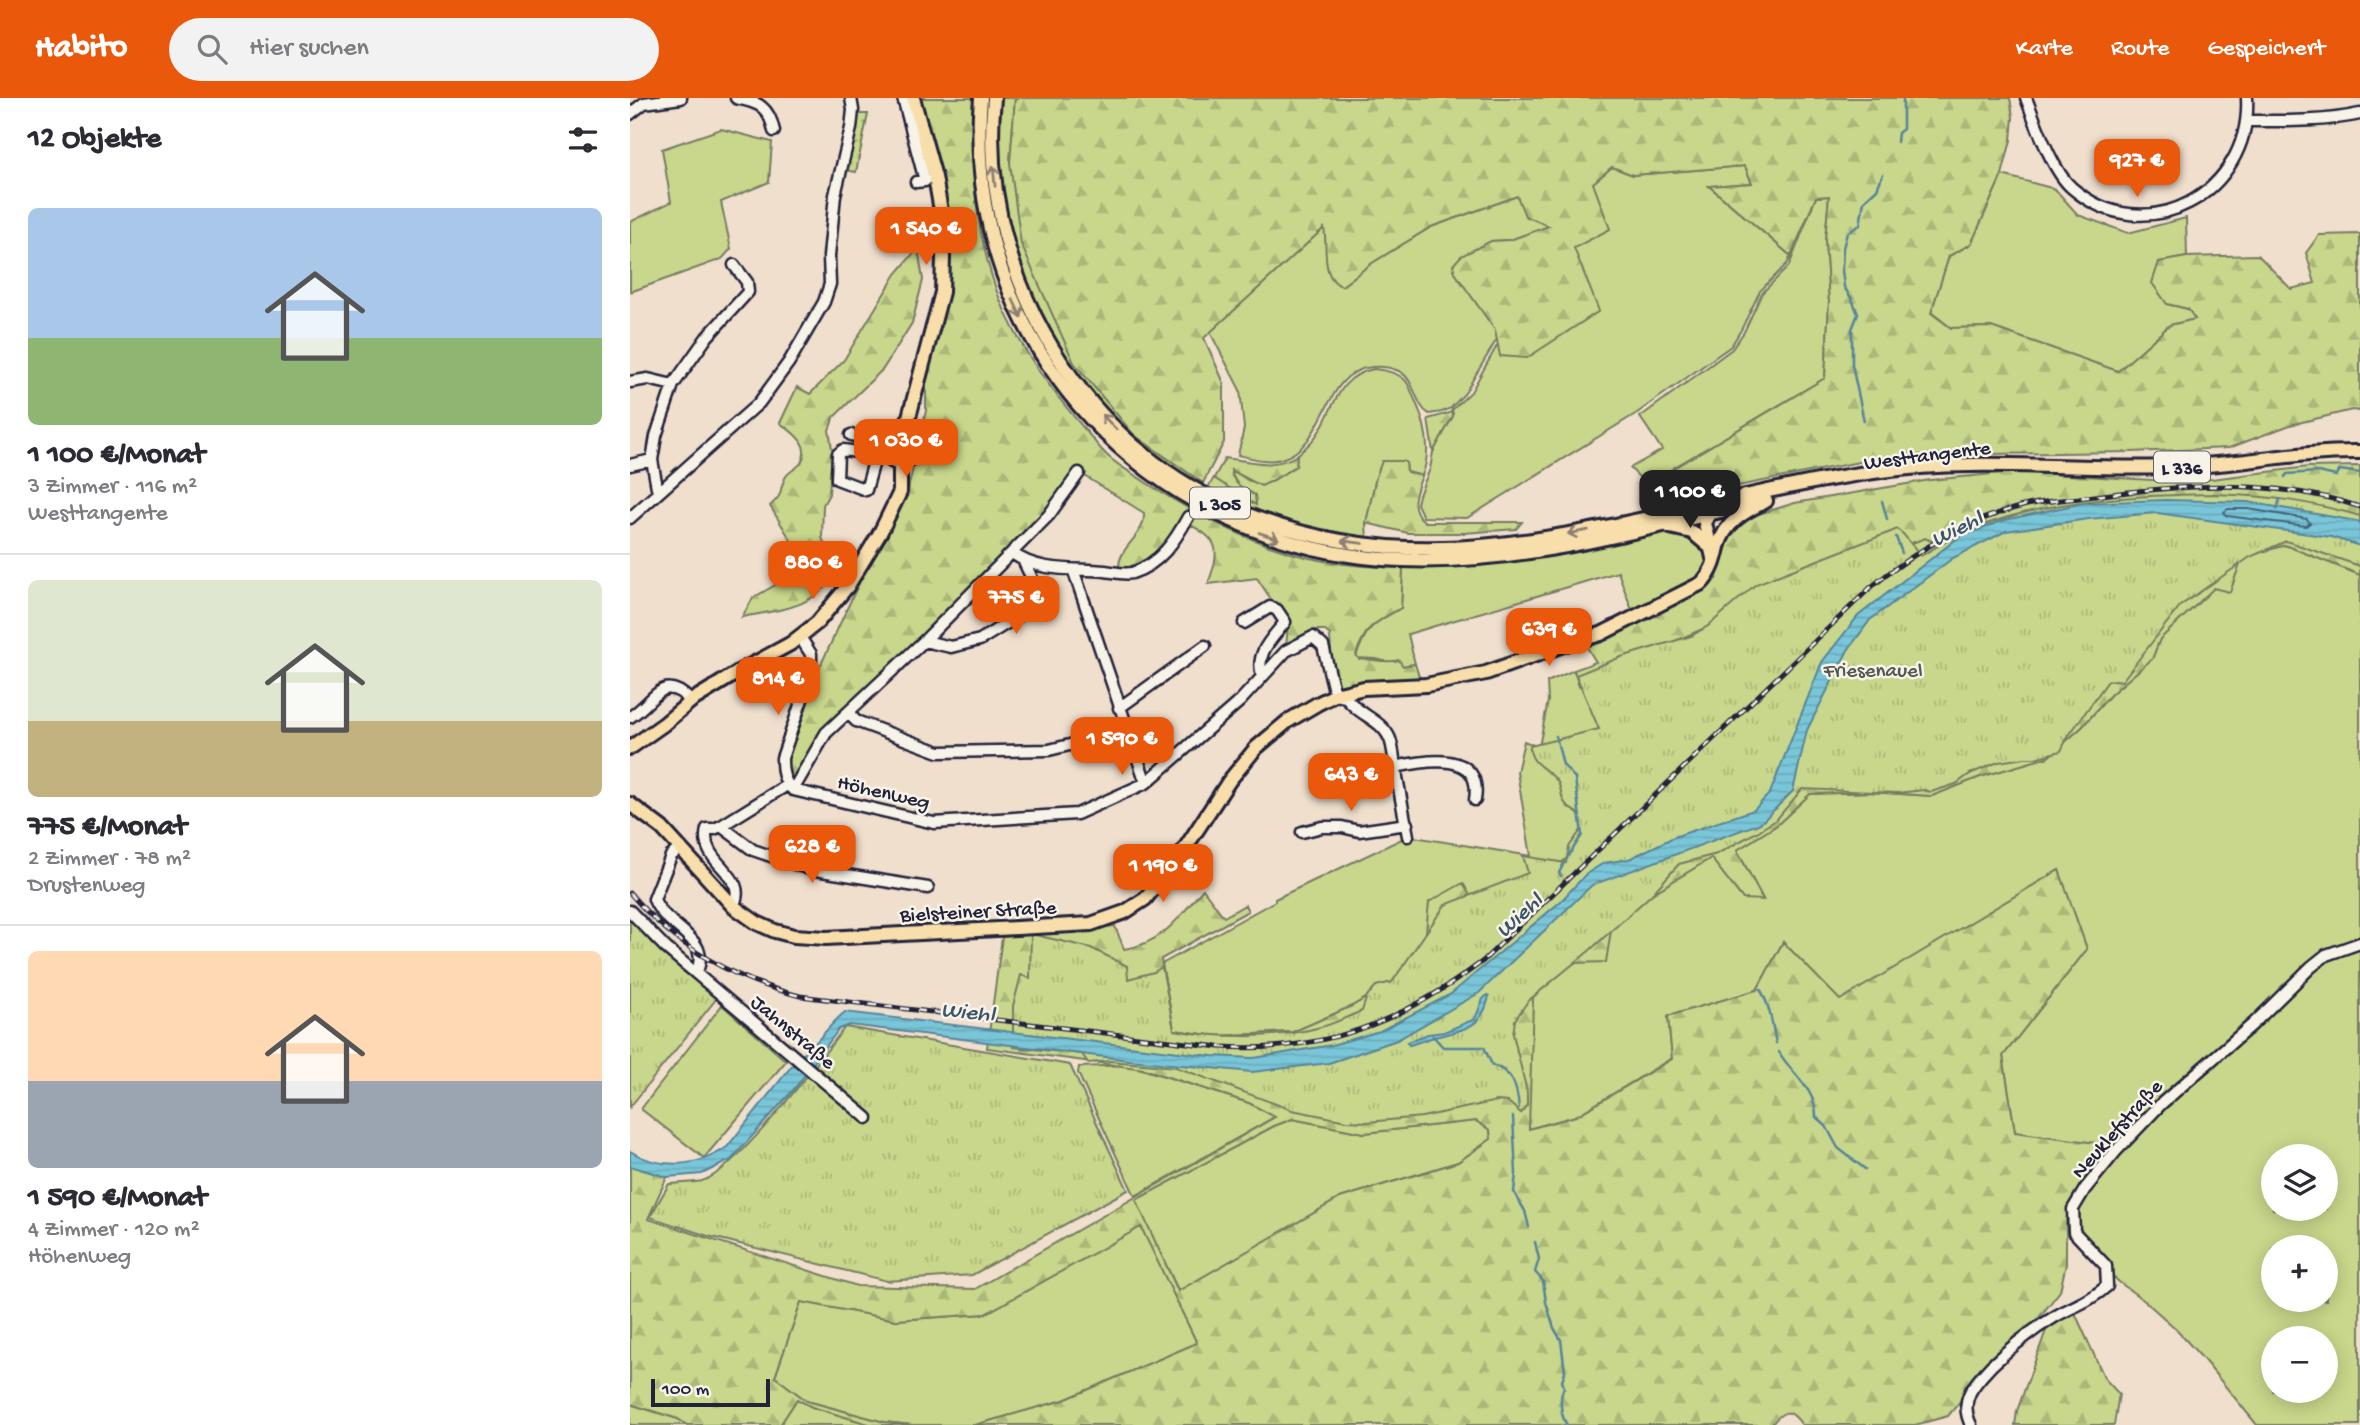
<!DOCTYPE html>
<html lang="de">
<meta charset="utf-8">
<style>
:root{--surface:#fff;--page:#f2f2f3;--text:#2b2b33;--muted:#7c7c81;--line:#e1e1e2;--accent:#ea580c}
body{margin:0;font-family:"Gochi Hand",sans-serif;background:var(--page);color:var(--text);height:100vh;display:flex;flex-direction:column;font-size:26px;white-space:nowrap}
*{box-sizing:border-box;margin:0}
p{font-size:23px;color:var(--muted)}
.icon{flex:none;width:38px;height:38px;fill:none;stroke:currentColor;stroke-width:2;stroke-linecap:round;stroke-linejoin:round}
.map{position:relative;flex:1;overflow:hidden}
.side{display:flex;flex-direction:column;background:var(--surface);width:630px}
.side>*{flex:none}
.controls{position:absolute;left:1631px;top:1046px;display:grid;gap:14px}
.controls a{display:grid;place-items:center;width:77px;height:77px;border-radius:50%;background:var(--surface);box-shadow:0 4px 18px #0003;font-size:35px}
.scale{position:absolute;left:21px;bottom:18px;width:119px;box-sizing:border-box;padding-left:7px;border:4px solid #22223b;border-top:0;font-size:19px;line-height:24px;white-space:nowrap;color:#22223b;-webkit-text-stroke:5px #f7f3e8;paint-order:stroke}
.price{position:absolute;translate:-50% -60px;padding:0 16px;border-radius:14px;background:var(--accent);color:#fff;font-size:23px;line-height:46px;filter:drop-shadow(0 2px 4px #0008)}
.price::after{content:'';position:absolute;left:50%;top:42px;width:21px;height:16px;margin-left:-10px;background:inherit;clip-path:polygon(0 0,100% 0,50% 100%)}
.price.active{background:#222;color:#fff}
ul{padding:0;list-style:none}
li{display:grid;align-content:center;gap:14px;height:371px;padding:0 28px}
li+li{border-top:2px solid var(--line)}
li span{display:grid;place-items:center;height:217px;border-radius:10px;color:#555}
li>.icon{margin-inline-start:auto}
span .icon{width:126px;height:126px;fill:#fffc;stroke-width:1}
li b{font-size:30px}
h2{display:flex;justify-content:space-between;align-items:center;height:84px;padding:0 28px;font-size:30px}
header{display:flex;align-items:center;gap:42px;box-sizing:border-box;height:98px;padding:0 35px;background:var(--accent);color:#fff}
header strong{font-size:33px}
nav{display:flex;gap:38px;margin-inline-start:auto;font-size:24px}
.search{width:490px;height:63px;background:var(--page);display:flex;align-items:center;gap:18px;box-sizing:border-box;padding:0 24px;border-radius:38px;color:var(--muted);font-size:26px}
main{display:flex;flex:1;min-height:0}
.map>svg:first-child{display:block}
.grass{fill:#c8d78b;stroke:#757c63;stroke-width:2;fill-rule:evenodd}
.forest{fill:url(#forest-firs);stroke:#757c63;stroke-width:2;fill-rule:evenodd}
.park{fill:url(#park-tufts);stroke:#757c63;stroke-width:2}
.garden{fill:url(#garden-dots);stroke:#757c63;stroke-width:2}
.water{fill:url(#water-rules);stroke:#57849a;stroke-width:2}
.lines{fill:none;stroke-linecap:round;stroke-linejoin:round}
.shore{stroke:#45647a;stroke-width:2}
.stream{stroke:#57849a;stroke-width:2.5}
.minor-casing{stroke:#22223b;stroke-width:15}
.major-casing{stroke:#22223b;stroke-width:18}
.minor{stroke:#f7f3e8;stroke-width:10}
.major{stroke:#f8deab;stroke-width:12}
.rail-casing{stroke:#22223b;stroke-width:5}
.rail{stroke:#f7f3e8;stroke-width:2.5;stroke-dasharray:8;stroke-linecap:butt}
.oneway{stroke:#8d8073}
.labels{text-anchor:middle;stroke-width:5;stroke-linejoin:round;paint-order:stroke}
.shield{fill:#f7f3e8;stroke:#62616f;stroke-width:2}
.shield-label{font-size:19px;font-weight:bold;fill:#22223b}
.street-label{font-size:21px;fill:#22223b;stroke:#f7f3e8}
.park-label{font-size:21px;fill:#545853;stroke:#f7f3e8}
.water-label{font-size:23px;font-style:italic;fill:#3c536a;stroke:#f7f3e8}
</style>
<header>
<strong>Habito</strong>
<div class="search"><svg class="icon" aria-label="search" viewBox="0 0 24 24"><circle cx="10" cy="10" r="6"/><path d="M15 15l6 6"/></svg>Hier suchen</div>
<nav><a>Karte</a><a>Route</a><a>Gespeichert</a></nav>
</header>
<main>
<section class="side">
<h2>12 Objekte<svg class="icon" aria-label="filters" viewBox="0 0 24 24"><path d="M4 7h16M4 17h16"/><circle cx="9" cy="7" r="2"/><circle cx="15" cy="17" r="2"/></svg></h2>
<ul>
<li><span style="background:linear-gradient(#a9c7e8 60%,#8fb573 0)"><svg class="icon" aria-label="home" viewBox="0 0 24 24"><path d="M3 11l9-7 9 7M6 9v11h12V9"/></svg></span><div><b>1 100 €/Monat</b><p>3 Zimmer · 116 m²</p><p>Westtangente</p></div></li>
<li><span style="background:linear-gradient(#dfe7d0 65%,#c2b280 0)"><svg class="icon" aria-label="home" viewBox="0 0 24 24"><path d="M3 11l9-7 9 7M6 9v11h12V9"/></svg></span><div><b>775 €/Monat</b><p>2 Zimmer · 78 m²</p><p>Drustenweg</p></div></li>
<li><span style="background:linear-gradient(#ffd9b3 60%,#9aa5b1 0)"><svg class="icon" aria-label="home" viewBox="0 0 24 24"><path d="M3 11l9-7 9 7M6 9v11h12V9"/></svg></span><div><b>1 590 €/Monat</b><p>4 Zimmer · 120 m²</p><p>Höhenweg</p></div></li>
</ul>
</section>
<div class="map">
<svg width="1730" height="1327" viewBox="0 0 1730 1327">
<defs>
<pattern id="forest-firs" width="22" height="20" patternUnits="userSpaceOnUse" patternTransform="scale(1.75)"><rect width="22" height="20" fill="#c8d78b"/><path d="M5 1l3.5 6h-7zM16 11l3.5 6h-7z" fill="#acb879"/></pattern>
<pattern id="park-tufts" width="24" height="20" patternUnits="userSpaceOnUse" patternTransform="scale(1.75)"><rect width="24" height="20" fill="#c8d78b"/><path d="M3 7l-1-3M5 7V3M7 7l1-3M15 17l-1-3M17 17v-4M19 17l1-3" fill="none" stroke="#acb879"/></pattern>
<pattern id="garden-dots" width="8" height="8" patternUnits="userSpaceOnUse" patternTransform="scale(1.75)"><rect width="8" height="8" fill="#c8d78b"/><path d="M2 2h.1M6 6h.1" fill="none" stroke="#acb879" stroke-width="1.8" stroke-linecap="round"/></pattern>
<pattern id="water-rules" width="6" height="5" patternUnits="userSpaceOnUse" patternTransform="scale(1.75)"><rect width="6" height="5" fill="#7ac6d9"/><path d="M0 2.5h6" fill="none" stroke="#69aabb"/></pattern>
</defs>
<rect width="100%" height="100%" fill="#f0dfcd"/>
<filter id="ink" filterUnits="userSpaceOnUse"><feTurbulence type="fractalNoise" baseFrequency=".0143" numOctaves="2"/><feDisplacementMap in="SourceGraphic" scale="14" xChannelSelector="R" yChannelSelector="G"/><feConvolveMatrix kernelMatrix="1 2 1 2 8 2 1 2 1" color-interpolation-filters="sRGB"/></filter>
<g filter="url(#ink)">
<path class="grass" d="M369,0H385L380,65L504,337L573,385L570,388C537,366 504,345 477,316C402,230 357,115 369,0Z
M91,31L142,44L139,84L91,104L101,151L92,161L0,194V124L41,104L32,51Z
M1115,68L1122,85L1079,88L1161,158L1157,166L1130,193L1111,232L1101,248L1007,315L837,420L793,419L787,406L789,397L800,371L803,354L823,318L822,312L841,294L868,246L871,258L944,150L963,85L982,69L1003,77Z
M1372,77L1425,91L1448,117L1498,135L1556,120L1557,159L1529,164L1537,206L1558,211L1566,221L1540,227L1488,274L1361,229L1321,230L1301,214L1319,158L1341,146Z
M887,98L920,128L880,142L861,143L867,241L835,295L821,310L812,314L799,316C784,306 786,282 769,273C760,269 751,268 742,269C692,273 698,348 651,361C637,365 622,360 608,357L614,330L610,292L580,234L695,129L697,169L712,188L742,165L801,129Z
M1199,98L1195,142L1199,204L1195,280L1042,371L1069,393L1012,404L1020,390L1000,370L1032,352L1010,319L1102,251L1114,234L1132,195L1159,168L1186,99Z
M744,271C754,272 767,274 775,282C780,287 782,296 785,302C796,326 802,353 792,378L777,374L776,365L746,379L736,425L737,443L649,424L577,391L584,380L626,406L625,397C612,390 603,386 601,371L619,383L642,384L650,377L666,368L667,357C676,350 684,342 690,332C705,306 710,277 744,271Z
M1046,432L1057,435L1077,453L1079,467L1073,478L1003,515L988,474L778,536L785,566L773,568L746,561L726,560C727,553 730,550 732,544C741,524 754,520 771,510L773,470L858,465L919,458Z
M1295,440L1312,447L819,879L750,892L722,908L663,934L586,938L544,932L532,866L645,803V801L778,738L901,758L887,674L894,643L909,649L918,603L917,584L944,572L949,588C1063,534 1177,484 1295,440Z
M1655,447L1730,477V1327H1627L1573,1261L1544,1229L1516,1204L1489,1184L1437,1135L1436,1121L1444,1102L1385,1034L1373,958L1457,851L1429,772L1210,903L1153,844L1127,892L1038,918L1042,960L946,1018L898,1031L903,899L1017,799L1081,760L1113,801H1133L1107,752L1147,727L1180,696L1239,694L1302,698L1350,679L1418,659L1452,629L1481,596L1522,561L1530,541L1584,490L1600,494L1611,460ZM1643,1059H1696V1111H1643ZM1643,1150H1696V1202H1643ZM1643,1241H1696V1293H1643Z
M92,907L156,963L74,1060L11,1011Z
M499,967L619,1005L646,1018L505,1098L448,975L449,969Z
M662,1021L734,1035L846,1023L860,1032L861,1041L828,1064L710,1100L549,1194L505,1102L644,1028Z
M511,1128L567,1245L434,1302L345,1327H282L254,1324L177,1303L145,1279L171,1203L266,1222L355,1216Z
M167,1301L182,1309L242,1327H150Z
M0,1306L48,1321L57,1327H0Z"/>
<path class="forest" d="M286,0H343C340,60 344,121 362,179C379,235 414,284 452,328C461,338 469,351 480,360C490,369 504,376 515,384C569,419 630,451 694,463C719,468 747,469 773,470L771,510C746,524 735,528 726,557L729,561C743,560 755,566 769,562L773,568L785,566L790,582L709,591L706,590L702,570L700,537L694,532H685L656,550L658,527L627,480L578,486C591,450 590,442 555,424C536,452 528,469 489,470C488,448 516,438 514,415L450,375L415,420L205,624L164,684L157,668L159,653L170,629L186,577L235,472L277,396L296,313V276L306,247L316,188L323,132L305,61Z
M385,0H1380L1383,19L1381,42L1372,77L1341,146L1319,158L1301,215L1321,230L1361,229L1488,273L1540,227L1565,221L1558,211L1537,206L1522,185L1529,164L1557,159L1628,157L1661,191L1685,185L1676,155L1689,137L1730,136V313L1722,312L1660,327L1599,350L1501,354L1277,357L1244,361L1073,395L1042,371L1195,280L1199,204L1195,142L1199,98L1186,99L1161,158L1079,88L1122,85L1115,68L1003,77L982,69L963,85L980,131L944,150L969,213L897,260L870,258L865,232L825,175L823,167L831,158L861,143L880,142L919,128L895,118L887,98L801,129L742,165L712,188C690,181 698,148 694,130L574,240L594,285V344L573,385L504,337L444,265L391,146L380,65Z
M288,150L293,182L282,225L253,271L204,319L199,332L202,351L199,396L193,407L192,439L206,478C178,512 152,511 112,519L123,500L159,479L164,486L181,475L140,408C156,393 147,396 155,380C158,373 167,371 171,365C182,346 162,334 150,325L167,289L180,296L214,262L266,176Z
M822,312L823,318L803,354L798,321L820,315Z
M667,357L666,368C654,375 644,383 631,388L601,372C603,387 613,390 625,397L626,407L584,380L595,360C620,363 644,372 667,357Z
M752,363H773L776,365L777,374L792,378C785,395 778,411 795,424H892L886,431L834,435H778L736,425L746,379Z
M1730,368V477L1655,447L1612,460L1600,494L1584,490L1530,541L1522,561L1481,596L1452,629L1418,659L1350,679L1302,698L1239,694L1180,696L1147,727L1107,752L1133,802L1113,801L1081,760L1017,799L981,832L976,864L943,865L903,899L899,1031L946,1018L1042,961L1038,918L1127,892L1153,844L1210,902L1429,772L1457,851L1373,958L1385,1034L1489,1048L1444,1102L1436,1121V1166L1430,1193L1400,1231L1369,1256L1318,1318L1285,1327H1172C1160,1310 1154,1311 1141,1327H345L434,1302L567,1245L511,1129L355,1216L266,1222L171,1204L145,1279L177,1303L254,1324L282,1327H242L182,1309L167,1301L150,1327H57L48,1321L0,1306V1068L37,1079L18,1121L227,1188L345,1191L645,1019L619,1005L514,971L357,950L372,839L485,828L494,851C533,846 550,818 573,791L594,819L615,807L618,813L531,861L544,932L586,938L663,934L722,908L750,892L818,878L796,834L799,804L833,785L847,810L928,768L1033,675L1311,447L1295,440L1198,476L1027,551L972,585L949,588L944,572L966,564L955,546L1071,494L1086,481L1102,433L1116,420L1165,405L1300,382L1384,374L1557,384L1678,369ZM662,1021L734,1035L846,1023L860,1032L861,1041L828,1064L710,1100L548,1193L506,1102L644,1028Z
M1423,1213L1445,1215L1475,1281L1489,1296L1484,1327H1385L1387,1313Z"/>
<path class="park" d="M1585,396C1639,398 1678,403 1730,418V468L1656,443L1620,459L1550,508L1492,583L1486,582L1478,583L1437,640L1431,653L1405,660H1395L1368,664L1340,676L1326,686L1301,694L1294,692L1267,695L1172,691L1147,721L1127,734L1087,756L1049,766L1022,796L959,853L898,903L885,922L883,936L897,994V1007L891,1015L878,1004L867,1003L792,1019L737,1024L717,1023L662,1012L546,969L480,963L458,965L452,956L383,949V908L391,877L400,880L401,836L461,850L497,868L498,881L524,874L532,869L544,932C586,940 650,941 691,929C705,926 718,918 732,913L737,898L746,888L762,884L815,807L898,775L893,758L936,765L939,749L951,732C952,708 943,718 935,705C930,699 932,689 927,683C918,670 899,667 900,648L969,631L946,577L991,559L1061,538L1078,528L1126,486L1263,433L1267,431L1274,437L1291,458C1378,402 1484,398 1585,396Z
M0,816L36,858L87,900L0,1009Z
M215,929L440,967L498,1092L342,1177L257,1183L78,1138L20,1119L39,1086C50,1085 62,1085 72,1083C106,1074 190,961 215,929Z"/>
<path class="garden" d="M228,16H238L226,74L215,72V63Z"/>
<path class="water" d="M1536,402L1618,404L1726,423L1730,424V448L1701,439L1527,415L1458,421L1376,433L1323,460L1240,522L1218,552L1177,632L1163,693L1131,725L962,787L849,895L767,942L699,965L622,974L499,962L220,927L209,931L165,990L101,1062L72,1076L37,1079L0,1068V1053C30,1072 69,1069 97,1049L168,960C187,948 197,928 215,914L582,958L624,960L702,947L750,933L821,896L930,804L956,776L974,765L999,761L1044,739L1124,712L1140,695L1192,564L1228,518L1329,439L1375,422L1453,405Z
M857,897L859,898C852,933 830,932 801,940C794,942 787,945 779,947L777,944L798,936L814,934L845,921L853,901Z"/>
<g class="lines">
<path class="shore" d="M1598,411H1618L1677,421L1680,425L1676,428L1597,418L1594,414Z"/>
<path class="stream" d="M1267,44L1268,35L1273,31V0
M1234,323L1222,267V231L1228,216L1222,201L1214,189L1212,172L1213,150L1217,135L1230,127L1234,103L1247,91L1253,76
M1655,379L1657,376L1688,374L1706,378L1710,372L1730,375
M1252,403L1257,421
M1647,411L1650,401
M1266,439L1272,455
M926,638L933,667L945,680L952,737L937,760
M931,778L929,775L934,765
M1130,891C1140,907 1142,926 1146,945
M803,938L813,949H854L862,967C884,974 887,989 889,1010
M1149,954C1162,977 1186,990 1186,1019L1196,1028L1208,1050L1235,1071
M883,1019L886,1075L884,1094L895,1113L899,1129
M905,1144L909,1161L905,1174L913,1183L916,1204L924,1230L931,1242L935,1274L932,1283L934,1289C929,1300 930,1317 937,1327"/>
<defs>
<path id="minor" d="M106,0C128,4 139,8 144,33
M273,0L295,83L286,84
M1396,0C1406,25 1422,73 1442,90C1516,154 1622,95 1617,0
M0,16L14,5L51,0
M1617,23C1655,23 1693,24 1730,16
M0,284L18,281L43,287
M221,337L256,346
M213,352L235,355L243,367L236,392L207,381L208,356Z
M0,367L22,362
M28,395L22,362L26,338L43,287L77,239L118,194L117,184L104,167
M0,420L129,305L159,264L194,204L200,186L199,158L205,97L221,30L223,12L221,0
M382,455C409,475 444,470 475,473C484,474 493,477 502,475C530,466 545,443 558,419
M444,474L516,685
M614,525L640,509L647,512L655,524C641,542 625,555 632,578
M170,539L181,556V575L152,660C152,673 153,683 163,692L304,725L447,716L516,685L610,603L656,553L683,539L693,548L705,597L716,599C727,617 752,621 760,641C763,649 764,660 765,669C797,662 853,652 845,702
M294,543L321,549L350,542L406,507L409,495L394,464
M489,610L575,548
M218,615L226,623L309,654L419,652L497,633
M0,619C25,604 32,573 61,603
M765,669L778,738
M163,692L196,635L294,543L419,417L449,375
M91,728L157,687
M672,734L692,729H712L729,733L777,726
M51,749L41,758L24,801C34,830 84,839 66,875
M103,808C121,776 68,766 77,731H84L91,728L123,752L179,771L298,790
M0,813L36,850L237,1020
M1341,1327C1328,1301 1345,1285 1362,1267C1382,1248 1402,1232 1426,1218C1444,1208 1462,1202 1477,1188L1476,1168L1444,1134L1443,1111L1455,1091L1486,1053L1531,1006L1623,926L1681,869L1696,857L1730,845"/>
<path id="major" d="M351,0C330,250 525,452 771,462C889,467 1006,433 1120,406
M364,0C354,99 384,200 443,281C540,415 700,464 861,447C992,434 1120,390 1251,373C1347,360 1444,372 1540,369C1604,368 1666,353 1730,354
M256 351a14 14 0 1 1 28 0a14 14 0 1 1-28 0Z
M274,338L312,194L313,159L311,113L305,79L283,0
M1081,411L1075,425L1083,460
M1040,429L1062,434L1081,450
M0,650L34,626L61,603L110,573L160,546L187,525L217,489L250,435L270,394V365
M0,706L32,730L103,808L127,825L145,833L164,838L196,840L461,826L495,814L515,801L552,755L599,683L626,650L658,623L687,606L705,597L734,590L796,587L856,575L936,546L971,536L1072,485C1082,474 1085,463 1088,449C1095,424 1114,414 1136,403"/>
</defs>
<use href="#minor" class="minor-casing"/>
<use href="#major" class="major-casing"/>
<use href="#minor" class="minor"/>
<use href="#major" class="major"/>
<defs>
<path id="rail" d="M0,795C44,848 104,882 170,898L590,949C693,955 771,925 853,863L1240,490C1285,453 1336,422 1393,408C1413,403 1436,402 1457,399C1548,387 1641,379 1730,409"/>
</defs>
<use href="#rail" class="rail-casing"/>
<use href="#rail" class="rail"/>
</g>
<defs><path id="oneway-shaft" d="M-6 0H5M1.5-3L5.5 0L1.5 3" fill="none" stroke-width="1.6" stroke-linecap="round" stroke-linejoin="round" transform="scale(1.75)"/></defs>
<g class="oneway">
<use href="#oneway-shaft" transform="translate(364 78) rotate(-96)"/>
<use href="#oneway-shaft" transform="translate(387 210) rotate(65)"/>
<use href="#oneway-shaft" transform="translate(479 324) rotate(-134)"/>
<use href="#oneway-shaft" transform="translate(948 434) rotate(170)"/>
<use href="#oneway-shaft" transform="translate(639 438) rotate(19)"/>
<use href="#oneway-shaft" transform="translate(722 444) rotate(-172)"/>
</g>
</g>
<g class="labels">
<g class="shield">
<rect x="1524" y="353.5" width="56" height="31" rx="5"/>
<rect x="560" y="389.5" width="60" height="31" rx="5"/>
</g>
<g class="shield-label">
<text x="1552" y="376">L 336</text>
<text x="590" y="412">L 305</text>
</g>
<g class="street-label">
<text transform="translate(1297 356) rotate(-7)" y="7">Westtangente</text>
<text transform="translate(254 693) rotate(13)" y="7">Höhenweg</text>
<text transform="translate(348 812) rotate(-3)" y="7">Bielsteiner Straße</text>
<text transform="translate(164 933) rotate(40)" y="7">Jahnstraße</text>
<text transform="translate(1486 1030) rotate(-48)" y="7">Neuklefstraße</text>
</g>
<g class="park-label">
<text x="1243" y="578">Friesenauel</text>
</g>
<g class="water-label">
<text transform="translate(1326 429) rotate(-26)" y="8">Wiehl</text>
<text transform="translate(888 816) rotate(-42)" y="8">Wiehl</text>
<text transform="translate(338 912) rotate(6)" y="8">Wiehl</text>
</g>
</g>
</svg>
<div class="controls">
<a><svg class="icon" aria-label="layers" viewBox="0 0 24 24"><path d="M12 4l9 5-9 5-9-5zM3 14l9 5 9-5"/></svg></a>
<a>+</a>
<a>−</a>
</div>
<div class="scale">100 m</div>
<b class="price" style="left:1507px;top:101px">927 €</b>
<b class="price" style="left:296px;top:169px">1 540 €</b>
<b class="price" style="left:276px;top:381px">1 030 €</b>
<b class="price active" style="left:1060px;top:432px">1 100 €</b>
<b class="price" style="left:183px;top:503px">880 €</b>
<b class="price" style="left:386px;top:538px">775 €</b>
<b class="price" style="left:919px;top:570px">639 €</b>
<b class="price" style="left:148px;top:619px">814 €</b>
<b class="price" style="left:492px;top:679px">1 590 €</b>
<b class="price" style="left:721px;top:715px">643 €</b>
<b class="price" style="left:182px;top:787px">628 €</b>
<b class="price" style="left:533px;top:806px">1 190 €</b>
</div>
</main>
